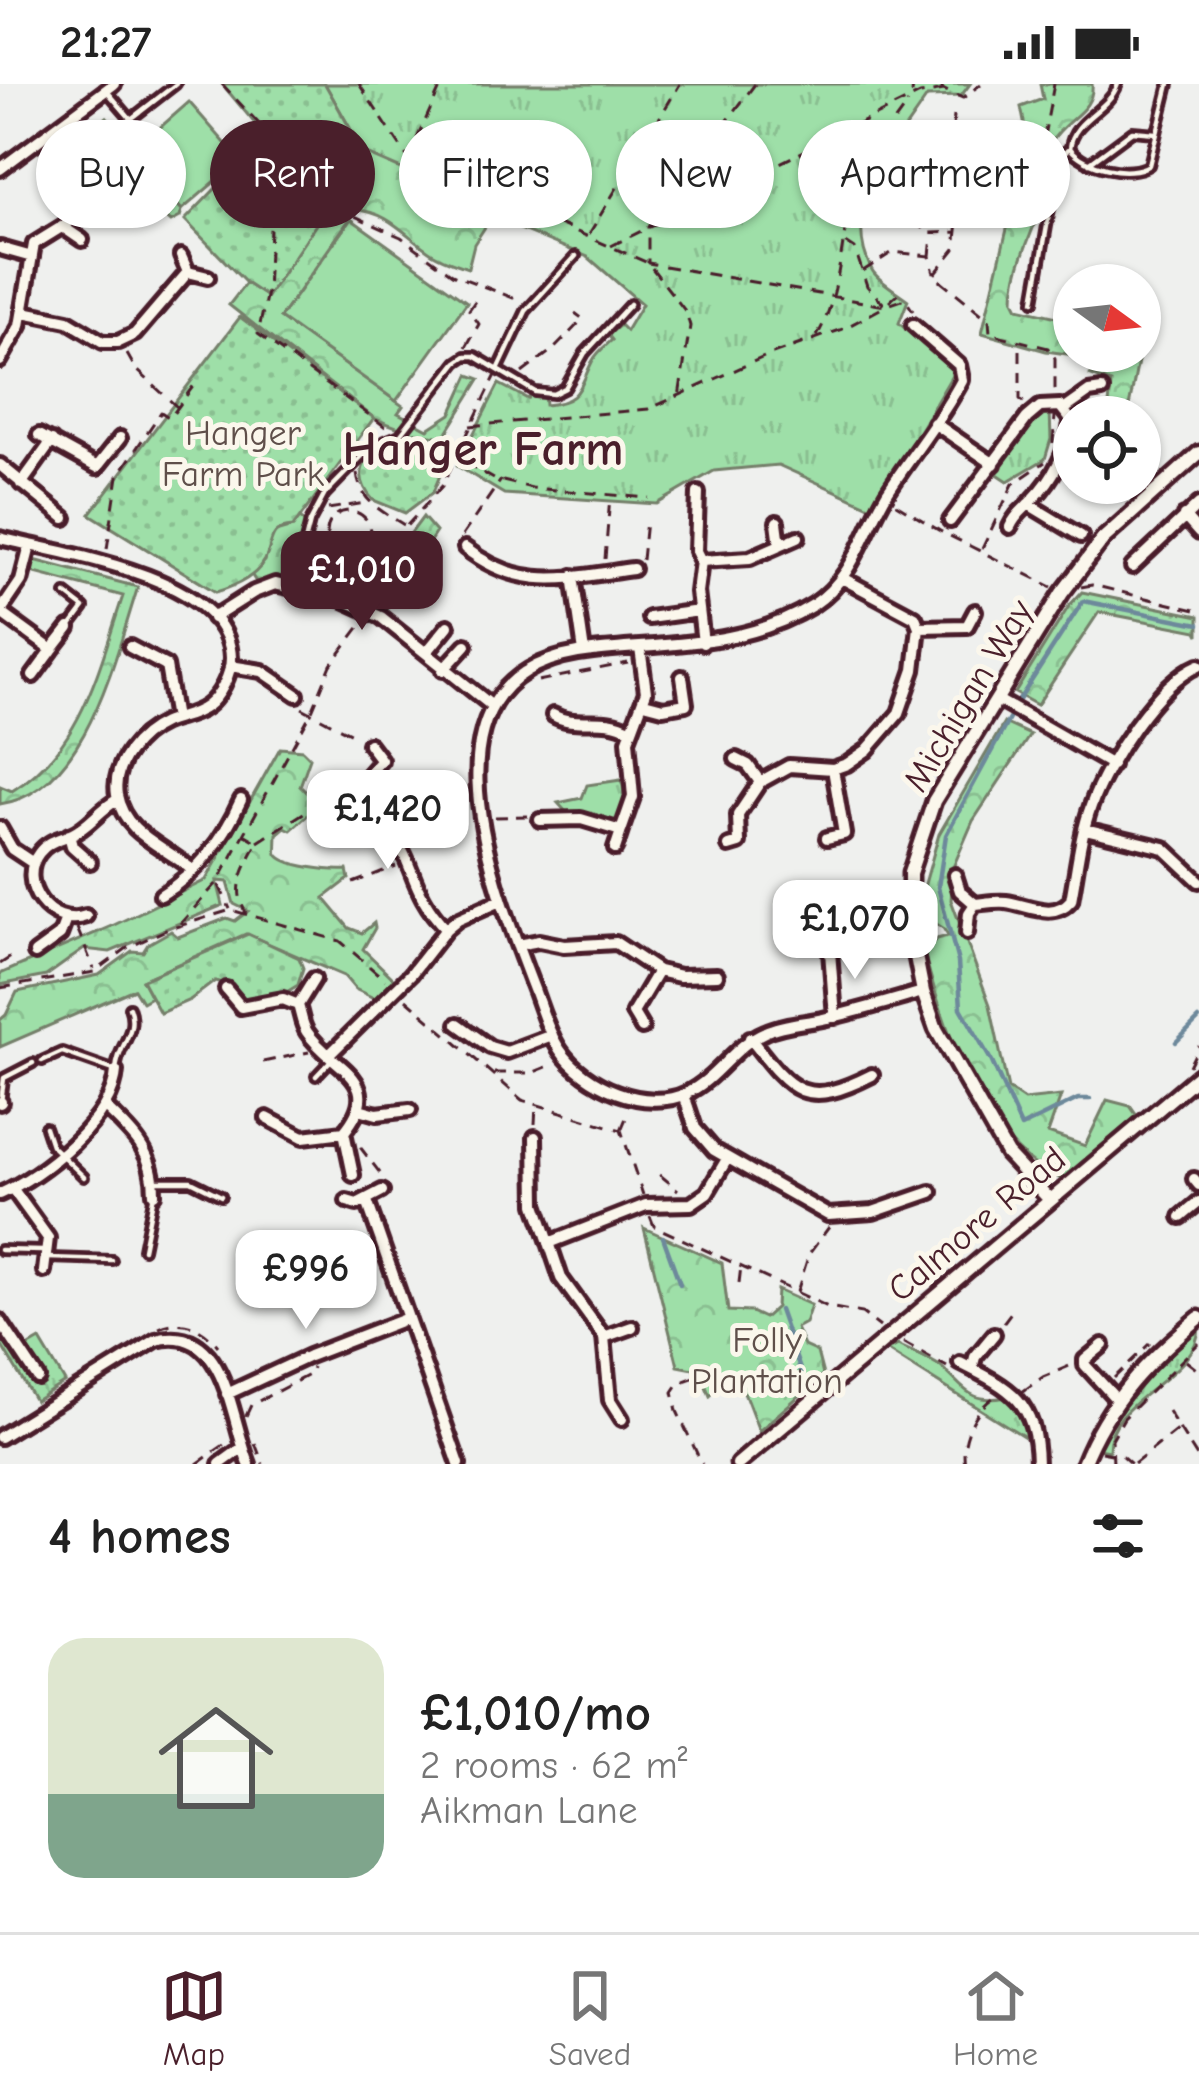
<!DOCTYPE html>
<meta charset="utf-8">
<style>
:root{--surface:#fff;--page:#f2f2f2;--text:#222;--muted:#767676;--line:#e0e0e0;--accent:#4a1f2b}
body{margin:0;font-family:"Comic Neue",sans-serif;background:var(--page);color:var(--text);height:100vh;display:flex;flex-direction:column;font-size:45px;white-space:nowrap}
*{box-sizing:border-box;margin:0}
p{font-size:39px;color:var(--muted)}
.icon{flex:none;width:66px;height:66px;fill:none;stroke:currentColor;stroke-width:2;stroke-linecap:round;stroke-linejoin:round}
.map{position:relative;height:1380px;overflow:hidden}
.sheet{display:flex;flex-direction:column;background:var(--surface);flex:1}
.sheet>*{flex:none}
.guide{position:absolute;left:36px;top:36px;width:1128px;height:108px;display:flex;gap:24px}
.needle{width:78px;rotate:105deg}
.tools{position:absolute;left:1053px;top:180px;display:grid;gap:24px}
.tools a{display:grid;place-items:center;width:108px;height:108px;border-radius:50%;background:var(--surface);box-shadow:0 3px 9px #0004;font-size:60px}
.price{position:absolute;translate:-50% -102px;padding:0 27px;border-radius:24px;background:#fff;color:#222;font-size:39px;line-height:78px;filter:drop-shadow(0 3px 6px #0008)}
.price::after{content:'';position:absolute;left:50%;top:72px;width:36px;height:27px;margin-left:-18px;background:inherit;clip-path:polygon(0 0,100% 0,50% 100%)}
.price.on{background:var(--accent);color:#fff}
ul{padding:0;list-style:none}
li{display:flex;align-items:center;gap:36px;height:300px;padding:0 48px}
li+li{border-top:3px solid var(--line)}
li span{display:grid;place-items:center;flex:none;width:336px;height:240px;border-radius:36px;color:#555}
li>.icon{margin-inline-start:auto}
span .icon{width:144px;height:144px;fill:#fffc;stroke-width:1}
li b{font-size:51px}
h2{display:flex;justify-content:space-between;align-items:center;height:144px;padding:0 48px;font-size:51px}
.chip{padding:0 42px;border-radius:54px;background:var(--surface);box-shadow:0 3px 9px #0004;font-size:42px;line-height:108px}
.chip.on{background:var(--accent);color:#fff}
.status{display:flex;justify-content:space-between;align-items:center;height:84px;padding:0 60px;background:var(--surface);direction:ltr}
.status svg{height:33px;fill:currentColor}
.dock{display:flex;justify-content:space-around;align-items:center;height:168px;border-top:3px solid var(--line);background:var(--surface);font-size:33px;color:var(--muted)}
.dock a{display:grid;justify-items:center;gap:6px}
.dock .on{color:var(--accent)}
.map>svg:first-child{display:block}
.grass{fill:url(#grass-tufts);stroke:#747f6a;stroke-width:3}
.forest{fill:url(#forest-crowns);stroke:#747f6a;stroke-width:3}
.park{fill:url(#park-dots);stroke:#747f6a;stroke-width:3}
.garden{fill:#9edfa8;stroke:#747f6a;stroke-width:3}
.lines{fill:none;stroke-linecap:round;stroke-linejoin:round}
.stream{stroke:#6d899b;stroke-width:4.5}
.service-casing{stroke:#4a1f2b;stroke-width:14}
.minor-casing{stroke:#4a1f2b;stroke-width:20}
.tertiary-casing{stroke:#4a1f2b;stroke-width:21}
.path{stroke:#4a1f2b;stroke-width:3;stroke-dasharray:12 9;stroke-linecap:butt}
.service{stroke:#fbf7ec;stroke-width:4.5}
.minor{stroke:#fbf7ec;stroke-width:10}
.tertiary{stroke:#fbf7ec;stroke-width:12}
.labels{text-anchor:middle;stroke-width:10;stroke-linejoin:round;paint-order:stroke}
.park-label{font-size:36px;fill:#5f4f4a;stroke:#fbf7ec}
.street-label{font-size:36px;fill:#4a1f2b;stroke:#fbf7ec}
.district-label{font-size:48px;font-weight:bold;fill:#4a1f2b;stroke:#fbf7ec}
</style>
<div class="status"><b>21:27</b><svg viewBox="0 0 49 12"><path d="M0 12V9h3v3zM5 12V6h3v6zM10 12V3h3v9zM15 12V0h3v12zM26 1h20v11H26zM47 4h2v5h-2z"/></svg></div>
<div class="map">
<svg width="1199" height="1380" viewBox="0 0 1199 1380">
<defs>
<pattern id="grass-tufts" width="24" height="20" patternUnits="userSpaceOnUse" patternTransform="scale(3)"><rect width="24" height="20" fill="#9edfa8"/><path d="M3 7l-1-3M5 7V3M7 7l1-3M15 17l-1-3M17 17v-4M19 17l1-3" fill="none" stroke="#8abf91"/></pattern>
<pattern id="forest-crowns" width="20" height="18" patternUnits="userSpaceOnUse" patternTransform="scale(3)"><rect width="20" height="18" fill="#9edfa8"/><path d="M2 6a3 3 0 1 1 6 0M12 15a3 3 0 1 1 6 0" fill="none" stroke="#8abf91"/></pattern>
<pattern id="park-dots" width="8" height="8" patternUnits="userSpaceOnUse" patternTransform="scale(3)"><rect width="8" height="8" fill="#9edfa8"/><path d="M2 2h.1M6 6h.1" fill="none" stroke="#8abf91" stroke-width="1.8" stroke-linecap="round"/></pattern>
</defs>
<rect width="100%" height="100%" fill="#eff0ee"/>
<filter id="ink" filterUnits="userSpaceOnUse"><feTurbulence type="fractalNoise" baseFrequency=".00833" numOctaves="2"/><feDisplacementMap in="SourceGraphic" scale="24" xChannelSelector="R" yChannelSelector="G"/><feConvolveMatrix kernelMatrix="1 2 1 2 8 2 1 2 1" color-interpolation-filters="sRGB"/></filter>
<g filter="url(#ink)">
<path class="grass" d="M325,0H970L961,12L927,13C895,61 838,124 872,186C878,197 898,208 908,216L899,239L954,288L874,424L778,381L714,387L657,420L504,410L457,382L499,300L528,315L533,308L544,311L545,321C581,318 578,306 592,278C596,269 605,262 612,256L608,251L620,241L626,247L642,220L588,173L491,133L495,126L366,72Z
M1050,326L1051,355L1045,375L1008,397L996,389L1032,338Z
M621,696C626,707 624,732 617,739L588,729L568,730L558,719L582,714L587,701Z
M1199,1242C1199,1295 1108,1312 1109,1367L1097,1365L1129,1305Z
M40,1256L65,1298L35,1317L0,1259L4,1258L43,1295L26,1264Z
M898,1261C911,1268 929,1274 941,1283C964,1302 968,1321 1006,1313L1020,1322L1028,1355L886,1266Z"/>
<path class="forest" d="M1040,0H1092C1095,28 1063,35 1051,59C1041,80 1047,104 1040,125C1030,155 1014,184 1014,216L1018,224L1074,237V267H1140L1127,333H1108L1111,299L1089,291L1114,288L1116,277L1046,267L982,249L1028,58L1021,23L1043,15Z
M107,33L182,126L180,133L171,138L79,57Z
M364,69L496,126L474,160L468,184C457,180 443,176 432,169C407,153 388,127 356,126L280,234L403,322L398,329L428,345L451,330L469,291L480,295L444,353L410,348L375,335L229,221L246,199L266,212Z
M300,433L305,440L298,466L289,465L283,493L256,498L251,490L265,477L268,456L275,448L293,443Z
M423,433L436,448L387,524L379,516L380,505L370,513L319,498L320,475L310,462V455L325,456C337,483 358,484 385,484Z
M34,476L138,503C115,572 86,708 0,720V702L12,707C82,664 98,586 123,512L31,488Z
M1082,508L1199,532V551L1197,547L1099,528L1037,621L1015,609L1069,522Z
M1004,639L1030,651L973,737L954,781L951,816L990,921L1008,1005L1024,1016L1061,1012L1048,1049L1085,1062L1107,1016L1130,1022L1137,1032L1062,1095C985,1068 943,941 924,869L936,855L948,852L943,844L917,828L939,750Z
M280,664L302,666L310,674L300,702L313,715L309,730L291,746L285,743L277,750C277,752 276,769 277,770C284,783 334,787 347,786L349,795L324,814L349,844L362,849L374,839L375,844L363,865L395,896L376,915L355,905L344,892L246,850L142,896L151,913L142,918L134,905L0,963V936L6,931L17,908L99,891L132,867L143,868L148,860L171,847L178,853L227,834L235,837L248,827L234,820L228,798L217,797L223,821L110,868L84,865L46,892L0,901V890L112,842L206,796Z
M644,1144L722,1179L728,1227L751,1228L764,1234L776,1223L777,1206L811,1221L805,1239L796,1244L804,1262L817,1268L823,1291L759,1347L744,1308L723,1300L710,1312L699,1286L678,1282Z"/>
<path class="park" d="M222,0H325L364,69L267,213L246,199L185,136L248,71L237,60L257,42Z
M240,233L374,334L293,443C267,445 274,458 265,476C256,493 233,503 216,508L90,430Z
M400,355C417,357 437,362 446,377L433,408L405,429L373,416C347,386 370,365 400,355Z
M248,850L299,874L303,884L298,901L280,912L246,917L226,900L215,897L190,916L160,929L142,896Z"/>
<path class="garden" d="M189,18L240,76L182,126L132,68Z
M351,135L467,218L396,317L280,234Z"/>
<g class="lines">
<path class="stream" d="M1019,616L1083,517L1199,540
M1009,635L946,751L938,803L958,878L961,924L992,978L1021,1043L1078,1015H1090
M1176,958L1199,935
M663,1153L680,1200
M779,1226L807,1305"/>
<defs>
<path id="service" d="M1118,0C1108,28 1073,34 1070,64C1084,83 1129,94 1149,81L1169,0
M106,6L131,35L176,0
M1089,79L1132,47L1156,49
M1034,217L1057,84L1062,70L1070,64
M499,284L526,227L576,172
M294,501L310,438L325,410L371,363L400,351L457,278L466,272H475L535,308L553,310L565,304L585,269L630,220
M66,510L84,524L69,544
M42,977L62,968L116,987C117,961 139,949 129,923
M316,992L333,974
M1,1018L4,994L33,979
M45,1043L51,1061L84,1093
M158,1097H191L221,1112
M143,1165L154,1110
M0,1166L42,1167
M48,1174L112,1176"/>
<path id="minor" d="M0,85L114,0
M63,143L82,156
M0,164L32,173
M181,172L188,188L208,193
M24,228L68,237L103,258H118L135,250L188,188
M913,241L959,281L962,296C941,336 911,371 887,409C863,449 854,494 813,521C746,563 668,559 593,567C405,586 493,798 535,908C542,927 548,948 560,966C584,1002 646,1029 687,1009C718,994 734,961 765,948C784,939 807,939 827,934C859,927 891,917 923,908
M0,277L20,242L34,160L68,139L100,100L112,101L135,119
M1065,325L1089,308L1102,306
M934,339L994,380
M39,351L97,383L120,354
M0,381L65,434
M21,400L52,357
M698,409L696,467L701,477
M1028,420L1081,452
M1184,432L1199,449
M950,437L1027,334L1040,323L1060,322L1071,336C1070,363 1053,395 1034,414C1025,425 1016,429 1010,443
M777,438L780,461
M0,454C61,470 229,491 231,574C231,591 220,612 207,622C194,632 178,633 164,639C138,651 112,680 117,711C124,751 167,763 192,786
M465,464C521,508 567,494 633,485
M1132,483L1199,420
M573,492L584,568
M0,528L52,566L33,592
M0,528L21,497L30,462
M213,534L254,508L275,500L341,515L381,533L492,622
M649,534L699,527
M919,543L967,542L975,527
M703,559L697,508L701,477L750,474L798,453
M130,563L166,582L175,635
M52,566L69,544
M426,569L448,542
M230,582L262,587L297,611
M443,586L466,561
M998,616L1112,681
M644,619L663,624L686,620L682,593
M553,631C577,645 602,629 631,646
M736,675L748,681L760,698
M324,723C431,745 390,787 446,845
M345,727L360,700L381,676L369,660
M540,736L581,735L621,747L633,713L628,656L646,608L640,564
M0,744L12,765L33,779
M1085,745L1164,764L1199,797
M69,751L72,762L90,778
M827,754L844,750L833,685
M729,762L739,759L738,731L760,698L789,682L833,685L847,680L867,666L899,629L914,586L919,543L915,533L842,494
M615,765L621,747
M955,791L960,807L975,820C985,819 996,817 1006,818C1029,821 1053,837 1071,816C1077,785 1080,752 1091,722C1106,679 1157,599 1199,581
M161,811C199,788 223,756 241,716
M86,832C50,845 16,799 39,769C49,756 59,756 72,750C89,743 100,725 117,716
M967,849L969,829L975,820
M517,861L539,857L564,862L616,859L658,887L680,892L717,891
M830,867L835,933
M35,869L60,851L66,835
M226,905L241,923L283,915L298,921C301,930 302,941 307,948C332,986 388,994 344,1048L353,1091
M298,921L314,895
M458,940L490,963L507,968L552,951
M642,944L633,929L658,887
M750,954C793,1010 805,1025 872,991
M331,969L411,890L446,845L458,835L501,816
M684,1011L695,1044L714,1066L828,1131L873,1128L931,1108
M0,1019L1,1018
M106,1024C134,1051 154,1068 154,1110
M359,1025L377,1030L410,1026
M267,1034L303,1053L344,1048
M535,1053L536,1120L561,1194L604,1253L610,1316L622,1335
M1194,1095L1199,1101
M12,1104L48,1154L44,1187
M0,1110C43,1091 113,1036 116,987
M347,1117L357,1120L382,1107
M367,1117L459,1380
M1181,1133L1199,1118
M549,1159L646,1121L691,1120L707,1109L727,1075
M0,1237L38,1294
M604,1253L632,1243
M1103,1261L1085,1276V1281L1116,1315
M960,1279C1012,1305 1036,1317 1037,1380
M972,1285L975,1273L994,1250
M227,1310L309,1272L405,1235
M0,1353L156,1256C226,1238 230,1333 249,1380
M220,1380L242,1364"/>
<path id="tertiary" d="M1050,1116L1007,1070L936,945L923,908L910,842V789L934,717L1062,509L1103,455L1199,369
M738,1380L1199,991
M1083,1380C1108,1317 1148,1276 1199,1234"/>
</defs>
<use href="#service" class="service-casing"/>
<use href="#minor" class="minor-casing"/>
<use href="#tertiary" class="tertiary-casing"/>
<path class="path" d="M222,0L337,124L401,153L452,190L521,217
M359,0L408,74L648,179L686,228L690,242L679,313
M755,0L648,143V179L885,222L905,215L913,227
M939,0L944,6L963,14L981,0
M1054,0L1035,99L982,101L961,110L955,165L934,191L989,236L990,249L1048,264L1055,274V311
M912,10L913,0
M954,32L950,72L963,105
M274,61L267,208L258,250L387,344
M897,61L949,70
M408,74L442,0
M681,104L685,124
M913,140L914,132L907,122L892,119L883,125L889,137L919,141L930,149L957,148
M589,150L680,0
M846,159L855,165L867,202L884,220
M611,162L920,10L944,6
M930,172L932,152
M863,187L893,168L930,172L934,189
M889,218L899,209
M817,252C841,211 839,162 852,117C863,81 886,49 908,19
M466,263L479,240L469,226L477,214
M1020,266V315L1028,321
M127,270L135,284L177,323
M522,289L555,264L583,235L575,229
M470,342L649,325L764,273L843,245L882,224
M408,353L438,363L494,395L532,404L649,414
M1053,359L1055,332
M357,389C360,418 382,427 404,441
M896,420L940,447L1052,503
M328,425L366,419
M327 449a22 22 0 1 1 44 0a22 22 0 1 1-44 0Z
M462,452L501,396
M107,465L118,392L161,328L170,334L197,297
M982,465L1013,400L1045,378
M605,475L610,413
M642,476L646,436
M1081,503L1092,501L1199,527
M375,519L404,445L442,402L496,291
M538,597L628,579
M302,624L357,653
M495,733L528,732
M244,750L258,758C245,783 231,803 246,829
M258,758L310,725
M353,799L396,782
M219,801L230,825
M180,840L218,798L312,627L331,581L364,537
M77,844L94,885
M0,880L11,873
M0,904L95,888L127,864L166,846L231,826L340,857L385,896
M406,915L522,1016L621,1046L643,1111
M263,978L309,968
M1189,982L1199,962
M494,989H532L554,980
M535,1040L536,1021
M621,1046L629,1027
M360,1063L383,1093
M660,1091L678,1106
M650,1132L654,1142L828,1223L862,1229L880,1243
M739,1199L741,1182
M797,1208L809,1170L829,1143
M1003,1239L1012,1227
M159,1244C183,1233 202,1243 218,1262
M903,1258L947,1283
M1186,1277L1199,1287
M695,1293L679,1299L673,1308L677,1327L702,1380
M1114,1294L1150,1259
M1022,1308L1043,1293L1072,1281
M1168,1327L1199,1376
M246,1332L251,1321L310,1290L312,1283
M255,1359L263,1380
M1101,1368L1122,1372L1131,1380
M197,1380L228,1358
M965,1380C960,1356 975,1324 996,1312
M1113,1380L1112,1355L1124,1334L1199,1259
M1134,1380L1177,1346"/>
<use href="#service" class="service"/>
<use href="#minor" class="minor"/>
<use href="#tertiary" class="tertiary"/>
</g>
</g>
<g class="labels">
<g class="park-label">
<text x="243" y="361">Hanger<tspan x="243" dy="41">Farm Park</tspan></text>
<text x="767" y="1268">Folly<tspan x="767" dy="41">Plantation</tspan></text>
</g>
<g class="street-label">
<text transform="translate(967 611) rotate(-59)" y="13">Michigan Way</text>
<text transform="translate(976 1139) rotate(-40)" y="13">Calmore Road</text>
</g>
<g class="district-label">
<text x="483" y="381">Hanger Farm</text>
</g>
</g>
</svg>
<div class="tools">
<a><svg class="needle" viewBox="-14 -14 28 28"><path d="M0-13l5 13h-10z" fill="#e53935"/><path d="M0 13l5-13h-10z" fill="#767676"/></svg></a>
<a><svg class="icon" aria-label="locate" viewBox="0 0 24 24"><circle cx="12" cy="12" r="6"/><path d="M12 2v4M12 18v4M2 12h4M18 12h4"/></svg></a>
</div>
<b class="price on" style="left:362px;top:549px">£1,010</b>
<b class="price" style="left:388px;top:788px">£1,420</b>
<b class="price" style="left:855px;top:898px">£1,070</b>
<b class="price" style="left:306px;top:1248px">£996</b>
<div class="guide">
<a class="chip">Buy</a>
<a class="chip on">Rent</a>
<a class="chip">Filters</a>
<a class="chip">New</a>
<a class="chip">Apartment</a>
</div>
</div>
<section class="sheet">
<h2>4 homes<svg class="icon" aria-label="filters" viewBox="0 0 24 24"><path d="M4 7h16M4 17h16"/><circle cx="9" cy="7" r="2"/><circle cx="15" cy="17" r="2"/></svg></h2>
<ul>
<li><span style="background:linear-gradient(#dfe7d0 65%,#7fa58c 0)"><svg class="icon" aria-label="home" viewBox="0 0 24 24"><path d="M3 11l9-7 9 7M6 9v11h12V9"/></svg></span><div><b>£1,010/mo</b><p>2 rooms · 62 m²</p><p>Aikman Lane</p></div></li>
</ul>
</section>
<nav class="dock">
<a class="on"><svg class="icon" aria-label="map" viewBox="0 0 24 24"><path d="M3 6l6-2 6 2 6-2v14l-6 2-6-2-6 2zM9 4v14M15 6v14"/></svg>Map</a>
<a><svg class="icon" aria-label="saved" viewBox="0 0 24 24"><path d="M7 4h10v16l-5-4-5 4z"/></svg>Saved</a>
<a><svg class="icon" aria-label="home" viewBox="0 0 24 24"><path d="M3 11l9-7 9 7M6 9v11h12V9"/></svg>Home</a>
</nav>
